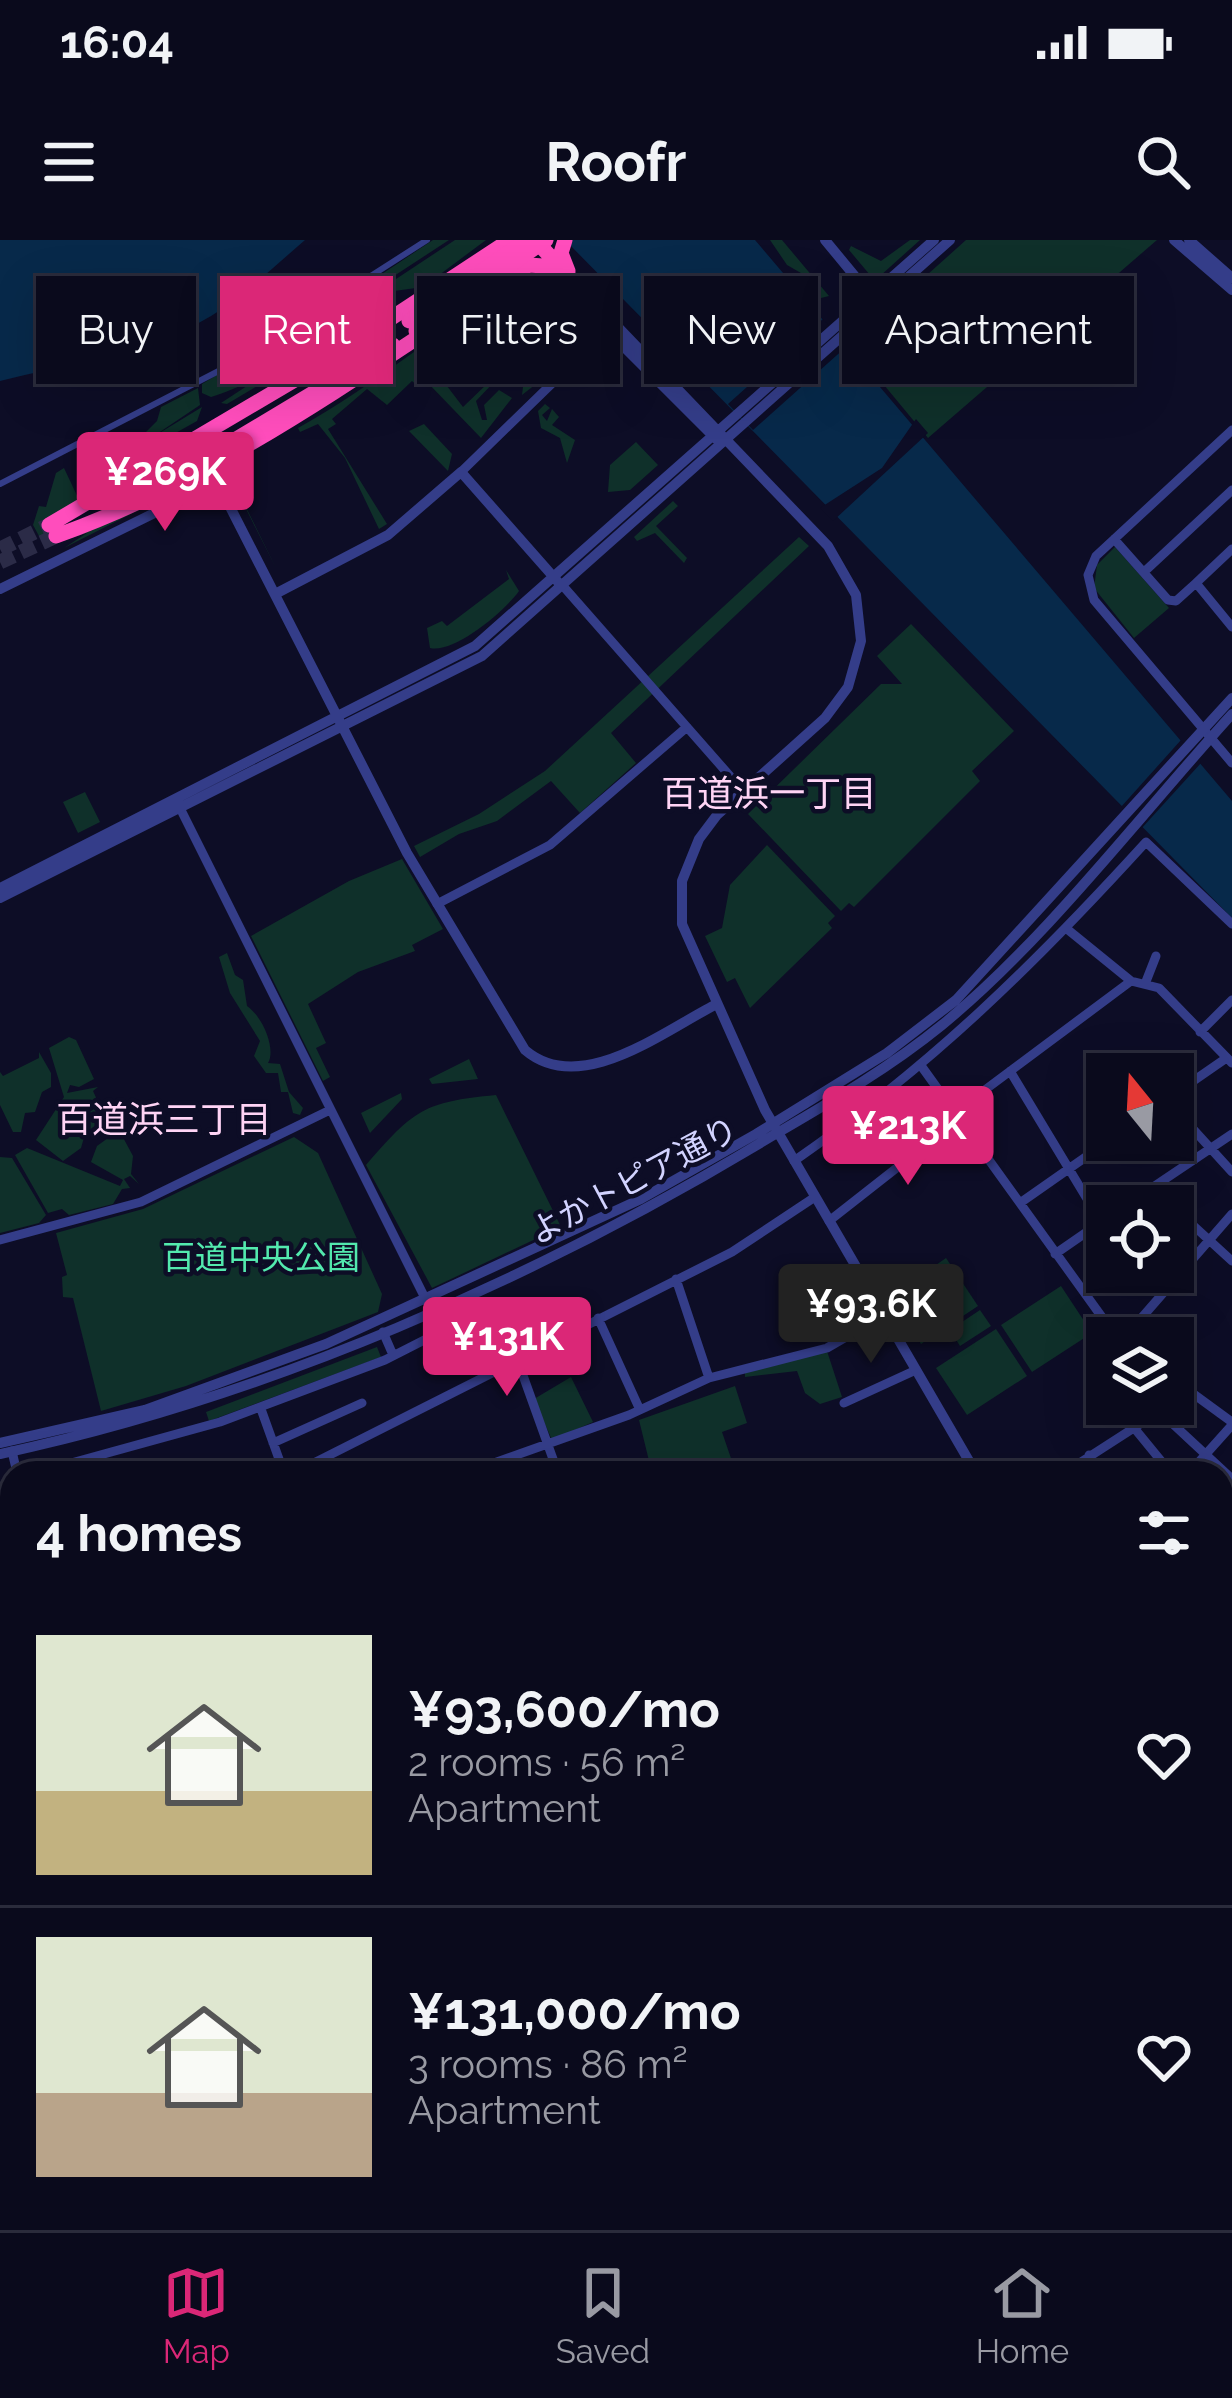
<!DOCTYPE html>
<meta charset="utf-8">
<style>
:root{--surface:#0a0a1c;--page:#131325;--text:#f1f3f6;--muted:#999aa3;--line:#2a2b3b;--accent:#db2777}
body{margin:0;font-family:Raleway,"Noto Sans JP",sans-serif;background:var(--page);color:var(--text);height:100vh;display:flex;flex-direction:column;font-size:45px;white-space:nowrap}
*{box-sizing:border-box;margin:0}
p{font-size:39px;color:var(--muted)}
.icon{flex:none;width:66px;height:66px;fill:none;stroke:currentColor;stroke-width:2;stroke-linecap:round;stroke-linejoin:round}
.map{position:relative;flex:1;overflow:hidden}
.side{position:absolute;left:0px;top:1221px;width:1233px;height:771px;display:flex;flex-direction:column;background:var(--surface);border-radius:36px 36px 0 0;box-shadow:0 12px 48px #0002,0 0 0 3px var(--line)}
.side>*{flex:none}
.guide{position:absolute;left:36px;top:36px;width:1161px;height:108px;display:flex;gap:24px}
.needle{width:78px;rotate:342deg}
.fabs{position:absolute;left:1086px;top:813px;display:grid;gap:24px}
.fabs a{display:grid;place-items:center;width:108px;height:108px;border-radius:0px;background:var(--surface);box-shadow:0 12px 48px #0002,0 0 0 3px var(--line);font-size:60px}
.price{position:absolute;translate:-50% -102px;padding:0 27px;border-radius:12px;background:var(--accent);color:#fff;font-size:39px;line-height:78px;filter:drop-shadow(0 3px 6px #0008)}
.price::after{content:'';position:absolute;left:50%;top:72px;width:36px;height:27px;margin-left:-18px;background:inherit;clip-path:polygon(0 0,100% 0,50% 100%)}
.price.on{background:#222;color:#fff}
ul{padding:0;list-style:none}
li{display:flex;align-items:center;gap:36px;height:300px;padding:0 36px}
li+li{border-top:3px solid var(--line)}
li span{display:grid;place-items:center;flex:none;width:336px;height:240px;border-radius:0px;color:#555}
li>.icon{margin-inline-start:auto}
span .icon{width:144px;height:144px;fill:#fffc;stroke-width:1}
li b{font-size:51px}
h2{display:flex;justify-content:space-between;align-items:center;height:144px;padding:0 36px;font-size:51px}
.tag{padding:0 42px;border-radius:0px;background:var(--surface);box-shadow:0 12px 48px #0002,0 0 0 3px var(--line);font-size:42px;line-height:108px}
.tag.on{background:var(--accent);color:#fff}
.status{display:flex;justify-content:space-between;align-items:center;height:84px;padding:0 60px;background:var(--surface);direction:ltr}
.status svg{height:33px;fill:currentColor}
header{display:flex;justify-content:space-between;align-items:center;height:156px;padding:0 36px;background:var(--surface);font-size:54px;font-weight:700}
.menu{display:flex;justify-content:space-around;align-items:center;height:168px;border-top:3px solid var(--line);background:var(--surface);font-size:33px;color:var(--muted)}
.menu a{display:grid;justify-items:center;gap:6px}
.menu .on{color:var(--accent)}
.map>svg:first-child{display:block}
.green{fill:#0f302a}
.water{fill:#07294a}
.pier{fill:#0d0d26}
.lines{fill:none;stroke-linecap:round;stroke-linejoin:round}
.motorway-tunnel{stroke:#2b2b47;stroke-width:15;stroke-dasharray:15 8;stroke-linecap:butt}
.pedestrian{stroke:#343d89;stroke-width:6}
.minor{stroke:#343d89;stroke-width:9}
.tertiary{stroke:#343d89;stroke-width:10}
.motorway{stroke:#ff4dbc;stroke-width:15}
.motorway-bridge{stroke:#ff4dbc;stroke-width:15}
.labels{text-anchor:middle;stroke-width:9;stroke-linejoin:round;paint-order:stroke}
.street-label{font-size:33px;fill:#d2d3ff;stroke:#0d0d26}
.park-label{font-size:33px;fill:#53e9ae;stroke:#0d0d26}
.neighbourhood-label{font-size:36px;fill:#ffd4f5;stroke:#0d0d26}
</style>
<div class="status"><b>16:04</b><svg viewBox="0 0 49 12"><path d="M0 12V9h3v3zM5 12V6h3v6zM10 12V3h3v9zM15 12V0h3v12zM26 1h20v11H26zM47 4h2v5h-2z"/></svg></div>
<header><svg class="icon" aria-label="menu" viewBox="0 0 24 24"><path d="M4 6h16M4 12h16M4 18h16"/></svg>Roofr<svg class="icon" aria-label="search" viewBox="0 0 24 24"><circle cx="10" cy="10" r="6"/><path d="M15 15l6 6"/></svg></header>
<div class="map">
<svg width="1232" height="1990" viewBox="0 0 1232 1990">
<rect width="100%" height="100%" fill="#0d0d26"/>
<path class="green" d="M433,0H449L394,36L382,52L376,50L373,40Z
M455,0H486L423,47L387,52L393,41Z
M770,0H782L829,56L821,58L807,46L808,37L787,25Z
M910,0H920L880,36L870,35L849,10L851,6L881,21Z
M966,0H1157L928,198L850,104Z
M523,40H545L586,82V97L561,111L549,132H534L536,144L522,155L524,139L500,127L510,115L473,77Z
M515,41L421,112L463,167L490,141L489,133L496,140L476,161L482,180H487L484,165L499,150L512,158L481,198L426,141L419,147L412,141L387,165L367,149L332,179L336,184L328,189L387,284L379,289L345,218L318,184L300,192L298,188C375,145 442,89 515,41Z
M352,56L370,60L326,93L328,70Z
M376,60L389,62L304,115Z
M322,72V92C302,117 242,148 211,157L202,153V144Z
M294,115H300L298,122L227,164L221,163Z
M198,148L200,165L148,200L202,167L197,181L147,209L142,205L147,200L140,198L157,181L161,167Z
M545,164L550,168L542,175L547,181L552,169L559,177L552,185L575,200L567,223L560,198L541,188L538,171Z
M424,184L452,214L448,231L409,191Z
M636,202L658,225L630,250L608,252L610,225Z
M64,228L80,262L47,280L56,301L210,232L214,241H233L276,328L244,265L214,243L186,246L64,308L87,293L53,304L39,296L33,285L39,266L46,267L56,233Z
M673,261L678,266L656,286L687,318L684,323L655,293L637,301L634,297Z
M799,297L809,306L611,493L636,523L580,573L551,541L497,581L459,594L420,617L414,606L479,574L545,531Z
M1115,307L1169,368L1134,398L1094,348L1097,325Z
M506,330L519,351C505,371 454,414 430,408L427,388L442,381L447,386L509,339Z
M911,384L1014,491L972,531L980,541L854,667L849,663L841,671L748,574L881,444H902L877,416Z
M85,552L100,582L78,593L63,562Z
M767,605L835,676L828,683L832,688L750,768L735,738L727,742L705,696L722,688L730,645Z
M402,619L443,689L412,705L415,711L358,732L308,764L326,803L316,808L330,837L323,841L251,696L349,641Z
M227,713L235,735L243,740L247,766C264,778 276,810 268,823L280,824L289,852L303,868L300,875L293,873L288,852H281L278,833H266L254,816L260,801L230,753L219,717Z
M69,797L76,800L94,839L79,847L70,845L67,853L98,847L93,851L104,875L113,876L94,893L102,896L85,894L81,908L63,921L36,900L64,857L49,808Z
M39,812L51,833V847L42,852L35,872L25,873L21,892H13L0,865V832L3,836L39,818Z
M469,819L478,839L432,844L429,839Z
M401,853L402,859L370,893L361,873Z
M496,855L561,987L432,1048L366,925C414,870 423,862 496,855Z
M119,890L133,916L131,934L139,944L130,936L124,939L130,948L122,949L113,964L69,975L62,969L48,973L15,915L27,908L120,946L123,940L91,922L97,906Z
M294,897L318,913L382,1054L378,1072L186,1146L101,1171L73,1058L63,1057L62,1037L67,1035L56,993L143,969Z
M0,917L12,918L46,975L39,983L0,993Z
M946,1018L978,1066L921,1104L898,1064L900,1050Z
M1061,1046L1092,1093L1032,1132L1001,1085Z
M980,1070L991,1086L960,1106L950,1090Z
M996,1089L1027,1136L967,1175L936,1128Z
M377,1107L381,1117L209,1181L206,1172Z
M827,1111L842,1157L820,1164L805,1153L797,1131L745,1137V1132Z
M571,1137L593,1182L552,1200L534,1159Z
M735,1146L747,1183L722,1192L736,1233H652L639,1180Z"/>
<path class="water" d="M0,0H305C270,30 236,64 195,85C134,118 66,124 0,141Z
M565,0H755L1232,561V678Z"/>
<path class="pier" d="M823,79L846,107L753,190L728,164Z
M916,179L928,193L833,281L820,268L882,228Z
M1181,500L1201,523L1141,589L1121,567Z"/>
<g class="lines">
<path class="motorway-tunnel" d="M0,309L49,285
M0,322L56,296"/>
<path class="pedestrian" d="M0,244L238,121L427,0"/>
<path class="minor" d="M1232,190L1096,316L1088,335L1094,360L1232,523
M461,232L607,90
M1114,299L1168,360L1176,361L1196,343
M1232,309L1196,343L1232,387
M1144,332L1232,250
M563,346L744,552
M177,562L427,1062
M437,664L550,605L687,487
M1067,689L1131,741L1159,748L1232,823
M1145,744L1156,716
M1200,792L1232,760
M922,827L1117,1098
M1010,831L1101,982
M1173,855L1225,819
M1173,867L1232,932
M958,870L1131,741
M794,921C931,826 1034,725 1146,602L1232,684
M1020,963L1110,900
M1125,966L1232,894
M1173,967L1232,1021
M829,981L959,879
M0,1000L141,962L328,871
M1055,1014L1107,978
M676,1039L709,1138
M598,1078L640,1170
M383,1092L393,1115
M1124,1098L1232,974
M1173,1139L1232,1182
M844,1163L916,1130
M261,1169L284,1233
M1160,1172L1232,1239
M1135,1189L1171,1233
M273,1203L362,1163
M12,1211L17,1233
M1089,1215L1105,1233
M35,1233L220,1182L385,1120L497,1063L558,1233
M294,1233L732,1012L815,957
M466,1233L629,1175L709,1138L827,1108L884,1075
M1064,1233L1171,1164
M1189,1233L1232,1185
M0,1248L12,1243
M1221,1293L1232,1306
M0,1317L12,1314
M1221,1369L1232,1382
M0,1510L12,1506
M1227,1615L1232,1622
M0,1680L12,1674
M1221,1840L1232,1856
M12,1893L7,1898L12,1907
M1222,1911L1232,1923
M49,1980L54,1990
M181,1980L186,1990
M422,1980L424,1990
M526,1980L529,1990
M756,1980L762,1990
M821,1980L827,1990
M1175,1980L1178,1990
M899,1989V1990
M116,1990L136,1980
M688,1990L705,1980
M931,1990L941,1980
M1115,1990L1118,1980"/>
<path class="tertiary" d="M825,0L872,57
M1174,0L1232,50
M1189,0L1232,38
M614,83L828,306L856,355L861,401L848,447L825,478L717,575L699,599L682,641V684L765,870L976,1233
M607,90L716,199
M0,349L191,255L205,252L226,259L407,613L525,810C580,857 662,792 715,765
M277,353L388,295L461,232L558,342
M0,648L475,406L934,0
M0,658L482,416L950,0
M0,1203L145,1170L326,1104L641,959L756,894L887,813L956,760L1232,458
M0,1214C270,1156 531,1041 767,899C827,864 888,829 942,785C1044,702 1142,573 1232,474
M0,1388L12,1384
M0,1429L12,1453
M1221,1429L1232,1421
M1221,1450L1232,1441
M1221,1543L1232,1556
M1221,1719L1232,1710
M272,1980L277,1990
M951,1980L959,1990
M305,1990L319,1980
M328,1990L339,1980
M360,1990L397,1980
M1044,1990L1048,1980"/>
<path class="motorway" d="M535,0L586,55
M565,0L561,13L568,31
M572,53L607,90
M223,207L393,105
M49,285L320,125L510,0
M56,296C230,234 375,122 529,25L543,26L576,58"/>
<path class="motorway-bridge" d="M409,81L527,0
M416,91L546,0"/>
</g>
<g class="labels">
<g class="street-label">
<text transform="translate(633 940) rotate(-28)" y="12">よかトピア通り</text>
</g>
<g class="park-label">
<text x="261" y="1029">百道中央公園</text>
</g>
<g class="neighbourhood-label">
<text x="769" y="566">百道浜一丁目</text>
<text x="164" y="892">百道浜三丁目</text>
</g>
</g>
</svg>
<div class="fabs">
<a><svg class="needle" viewBox="-14 -14 28 28"><path d="M0-13l5 13h-10z" fill="#e53935"/><path d="M0 13l5-13h-10z" fill="#999aa3"/></svg></a>
<a><svg class="icon" aria-label="locate" viewBox="0 0 24 24"><circle cx="12" cy="12" r="6"/><path d="M12 2v4M12 18v4M2 12h4M18 12h4"/></svg></a>
<a><svg class="icon" aria-label="layers" viewBox="0 0 24 24"><path d="M12 4l9 5-9 5-9-5zM3 14l9 5 9-5"/></svg></a>
</div>
<b class="price" style="left:165px;top:294px">¥269K</b>
<b class="price" style="left:908px;top:948px">¥213K</b>
<b class="price on" style="left:871px;top:1126px">¥93.6K</b>
<b class="price" style="left:507px;top:1159px">¥131K</b>
<div class="guide">
<a class="tag">Buy</a>
<a class="tag on">Rent</a>
<a class="tag">Filters</a>
<a class="tag">New</a>
<a class="tag">Apartment</a>
</div>
<section class="side">
<h2>4 homes<svg class="icon" aria-label="filters" viewBox="0 0 24 24"><path d="M4 7h16M4 17h16"/><circle cx="9" cy="7" r="2"/><circle cx="15" cy="17" r="2"/></svg></h2>
<ul>
<li><span style="background:linear-gradient(#dfe7d0 65%,#c2b280 0)"><svg class="icon" aria-label="home" viewBox="0 0 24 24"><path d="M3 11l9-7 9 7M6 9v11h12V9"/></svg></span><div><b>¥93,600/mo</b><p>2 rooms · 56 m²</p><p>Apartment</p></div><svg class="icon" aria-label="heart" viewBox="0 0 24 24"><path d="M12 20l-8-8c-3-5 5-10 8-4 3-6 11-1 8 4z"/></svg></li>
<li><span style="background:linear-gradient(#dfe7d0 65%,#b9a48a 0)"><svg class="icon" aria-label="home" viewBox="0 0 24 24"><path d="M3 11l9-7 9 7M6 9v11h12V9"/></svg></span><div><b>¥131,000/mo</b><p>3 rooms · 86 m²</p><p>Apartment</p></div><svg class="icon" aria-label="heart" viewBox="0 0 24 24"><path d="M12 20l-8-8c-3-5 5-10 8-4 3-6 11-1 8 4z"/></svg></li>
</ul>
</section>
</div>
<nav class="menu">
<a class="on"><svg class="icon" aria-label="map" viewBox="0 0 24 24"><path d="M3 6l6-2 6 2 6-2v14l-6 2-6-2-6 2zM9 4v14M15 6v14"/></svg>Map</a>
<a><svg class="icon" aria-label="saved" viewBox="0 0 24 24"><path d="M7 4h10v16l-5-4-5 4z"/></svg>Saved</a>
<a><svg class="icon" aria-label="home" viewBox="0 0 24 24"><path d="M3 11l9-7 9 7M6 9v11h12V9"/></svg>Home</a>
</nav>
